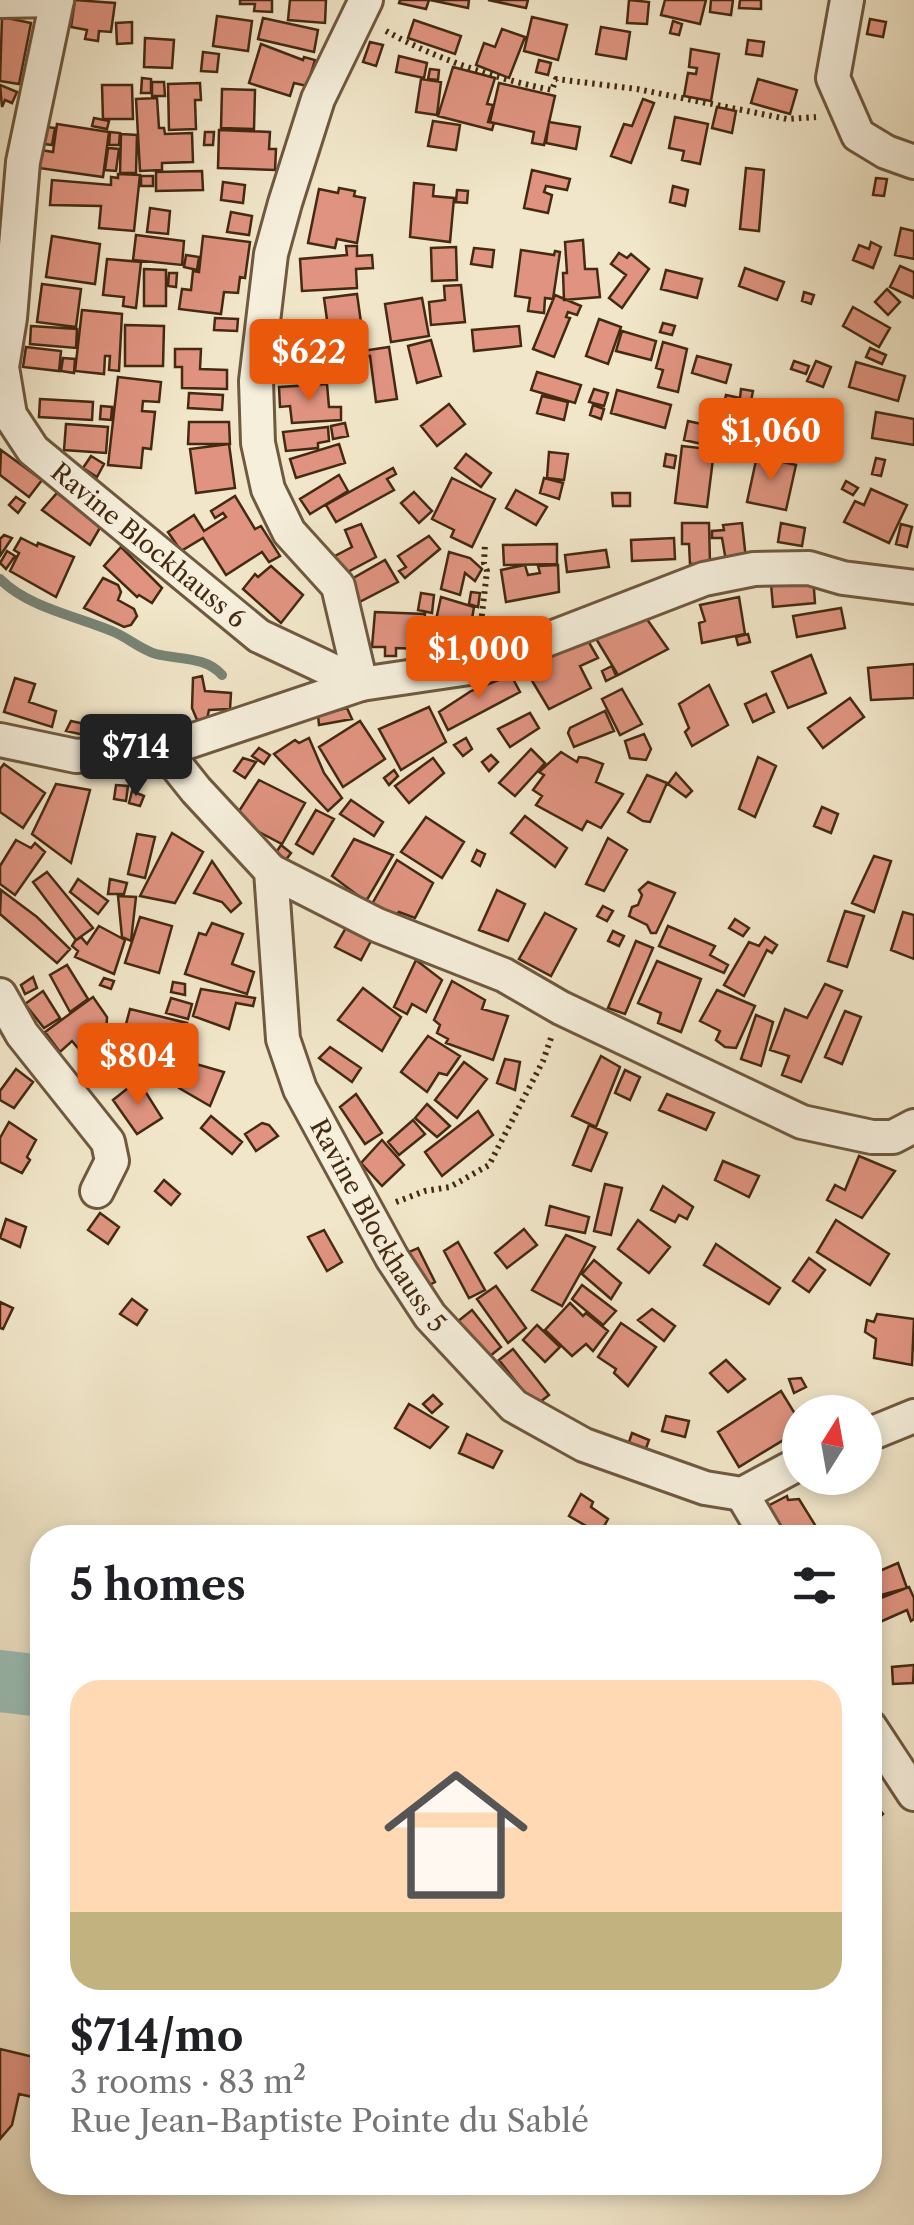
<!DOCTYPE html>
<meta charset="utf-8">
<style>
:root{--surface:#fff;--page:#f6f6f6;--text:#202124;--muted:#757577;--line:#e0e0e0;--accent:#ea580c}
body{margin:0;font-family:"Libre Caslon Text",serif;background:var(--page);color:var(--text);height:100vh;display:flex;flex-direction:column;font-size:38px;white-space:nowrap}
*{box-sizing:border-box;margin:0}
p{font-size:32px;color:var(--muted)}
.icon{flex:none;width:55px;height:55px;fill:none;stroke:currentColor;stroke-width:2;stroke-linecap:round;stroke-linejoin:round}
.map{position:relative;flex:1;overflow:hidden}
.sheet{position:absolute;left:30px;top:1525px;width:852px;height:670px;display:flex;flex-direction:column;background:var(--surface);border-radius:40px;box-shadow:0 5px 15px #0003}
.sheet>*{flex:none}
.needle{width:65px;rotate:11deg}
.tools{position:absolute;left:782px;top:1395px;display:grid;gap:20px}
.tools a{display:grid;place-items:center;width:100px;height:100px;border-radius:50%;background:var(--surface);box-shadow:0 5px 15px #0003;font-size:50px}
.price{position:absolute;translate:-50% -85px;padding:0 22px;border-radius:10px;background:var(--accent);color:#fff;font-size:32px;line-height:65px;filter:drop-shadow(0 2px 5px #0008)}
.price::after{content:'';position:absolute;left:50%;top:60px;width:30px;height:22px;margin-left:-15px;background:inherit;clip-path:polygon(0 0,100% 0,50% 100%)}
.price.selected{background:#222;color:#fff}
ul{padding:0;list-style:none}
li{display:grid;align-content:center;gap:20px;height:530px;padding:0 40px}
li+li{border-top:2px solid var(--line)}
li span{display:grid;place-items:center;height:310px;border-radius:30px;color:#555}
li>.icon{margin-inline-start:auto}
span .icon{width:180px;height:180px;fill:#fffc;stroke-width:1}
li b{font-size:42px}
h2{display:flex;justify-content:space-between;align-items:center;height:120px;padding:0 40px;font-size:42px}
.map>svg:first-child{display:block}
.lines{fill:none;stroke-linecap:round;stroke-linejoin:round}
.stream{stroke:#788375;stroke-width:10}
.river{stroke:#9bbfb7;stroke-width:62}
.building{fill:#df9380;stroke:#442a11;stroke-width:2.5}
.street-casing{stroke:#6f593f;stroke-width:38}
.path{stroke:#442a11;stroke-width:6;stroke-dasharray:2.5 5;stroke-linecap:butt}
.street{stroke:#f6efdc;stroke-width:32}
.labels{text-anchor:middle;stroke-width:8;stroke-linejoin:round;paint-order:stroke}
.street-label{font-size:25px;fill:#442a11;stroke:#f6efdc}
</style>
<div class="map">
<svg width="914" height="2225" viewBox="0 0 914 2225">
<rect width="100%" height="100%" fill="#f1e6c9"/>
<filter id="stains"><feTurbulence type="fractalNoise" baseFrequency=".002" numOctaves="4"/><feColorMatrix values="0 0 0 0 .2 0 0 0 0 .09 0 0 0 0 .02 0 0 0 .5 -.17"/></filter>
<radialGradient id="worn" r=".72"><stop offset=".6" stop-color="#630" stop-opacity="0"/><stop offset="1" stop-color="#630" stop-opacity=".3"/></radialGradient>
<g class="lines">
<path class="stream" d="M0,579C29,608 77,616 114,632C128,638 142,650 156,654C179,660 205,656 222,675"/>
<path class="river" d="M0,1681L42,1686"/>
</g>
<path class="building" d="M75,0L115,3L111,32L99,31L98,41L85,39L87,30L71,27Z
M240,0H272V12L254,11L255,4H240Z
M290,0H326L325,23L288,20Z
M400,0H429L426,9L399,3Z
M430,0H469L468,8Z
M488,0H528L526,8Z
M629,0L649,2L647,24L627,23Z
M665,0H706L700,24L661,15Z
M711,0H733L731,15L710,12Z
M740,0H761V9L739,8Z
M217,16L252,21L248,51L213,46Z
M2,17L31,23L19,84L0,81Z
M532,17L567,25L558,60L524,51Z
M263,18L318,30L314,52L258,39Z
M870,19L886,22L883,37L867,34Z
M414,20L461,36L455,54L408,38Z
M673,21L682,24L679,35L670,33Z
M132,22V43L117,44L116,23Z
M601,27L630,32L626,59L596,54Z
M502,29L525,37L509,78L476,65L484,43L495,47Z
M145,38L174,40L172,68L144,67Z
M748,40L764,42L762,56L746,54Z
M370,42L383,45L376,66L363,62Z
M261,44L303,60L304,57L315,60L307,86L294,83L290,96L249,83Z
M691,49L719,54L711,101L684,96L688,73L696,74L697,68L689,67Z
M203,52L219,54L217,72L201,71Z
M399,56L427,63L424,78L396,72Z
M539,60L551,63L548,75L536,72Z
M453,67L495,78L487,104L493,105L488,122L494,123L492,130L438,116Z
M430,69L439,70L438,80L428,79Z
M142,78L151,79V93H141Z
M421,79L441,82L437,115L416,112Z
M758,79L797,90L790,114L751,103Z
M152,82H164L165,96H152Z
M200,83L201,100H195L196,129L169,130L168,84Z
M499,83L555,96L544,145L532,143L534,132L490,122Z
M0,85L17,92L12,103L5,100L2,107Z
M102,85H132L133,119H103Z
M222,89L255,90L254,129L221,128Z
M157,98L159,128H164L165,134L192,133L193,162L162,163V170L140,171L136,99Z
M643,99L654,103L631,163L611,156L624,124L632,126Z
M717,107L736,111L732,133L712,128Z
M675,117L708,124L700,164L682,160L684,151L669,148Z
M94,118L109,121L107,129L92,126Z
M433,121L460,125L456,150L428,146Z
M549,122L580,127L576,149L546,143Z
M57,124L109,132L103,177L39,168L41,150L53,152Z
M47,127L55,128L52,145L44,144Z
M219,130L270,132L269,149H276L275,170L218,168Z
M110,132L120,133L119,145H109Z
M205,132H214L213,145H204Z
M121,134L137,135L136,173H120Z
M108,148L119,149L116,171L105,170Z
M746,168L764,170L759,231L740,229Z
M532,170L570,179L567,190L546,186L544,192L552,195L548,213L524,208Z
M202,171L203,190L156,191V172Z
M118,174L140,175L134,231L99,228L101,206L50,205L52,180L111,185V177L118,178Z
M141,176H153V186H141Z
M876,178L887,179L884,196L873,195Z
M223,182L245,185L243,203L221,200Z
M414,183L434,185L433,196L454,198L450,242L410,237Z
M673,186L688,190L685,206L670,202Z
M339,188L355,191L354,196L365,198L357,243L337,239L335,248L308,243L319,189L338,193Z
M457,190L468,191L467,203L456,202Z
M150,208L170,211L168,234L147,232Z
M231,212L252,216L249,235L227,232Z
M901,228L914,231V259L895,255Z
M136,235L184,241L182,265L133,260Z
M52,236L100,244L95,284L46,277Z
M203,236L250,242L245,278L240,277L238,293L224,292L221,314L179,309L182,289L191,290L193,271L199,272Z
M583,240L585,269H597L600,297L564,300L563,273H567L565,242Z
M871,242L881,247L873,268L853,260L859,245L869,249Z
M346,246H357V256L372,255L373,268L356,269L357,288L302,291L300,259L347,255Z
M456,247L457,280L432,281L431,248Z
M474,248L494,250L492,267L471,264Z
M521,250L554,255L555,251L560,252L553,299L545,298L544,313L528,311L530,298L515,296Z
M619,253L627,258L631,254L649,269L622,308L609,298L626,275L611,264Z
M186,255L199,257L197,270L184,267Z
M107,259L141,262L136,308L123,306L124,297L103,295Z
M900,266L914,272V298L890,287Z
M745,268L784,282L777,300L739,286Z
M144,269L166,270V306H144Z
M666,270L702,279L697,298L661,289Z
M169,273H177L176,287L168,286Z
M42,284L81,289L76,327L37,322Z
M461,285L465,322L431,325L429,302L445,300L444,286Z
M887,289L900,302L888,315L875,302Z
M804,292L814,295L811,304L802,301Z
M357,294L364,344L331,349L324,298Z
M555,295L581,306L577,315L568,312L566,317L570,318L554,357L533,349Z
M422,298L429,336L391,342L385,304Z
M853,307L890,328L879,347L843,326Z
M82,310L122,314L119,371L109,370L110,356H105L104,374L75,371Z
M215,318L238,319L237,331L214,330Z
M599,319L621,327L608,364L586,356Z
M663,323L675,326L672,335L660,332Z
M125,325L164,326L163,366H125Z
M31,326L77,329L76,348L30,344Z
M519,326L521,346L474,351L472,330Z
M622,331L656,341L651,360L616,351Z
M327,335L331,376L287,380L285,358L294,357L292,338Z
M431,340L441,376L417,383L408,346Z
M663,342L687,349L678,392L658,387L663,370L656,368Z
M26,347L61,351L59,371L23,367Z
M389,347L397,399L376,402L370,356L363,357L362,351Z
M870,348L886,355L882,364L866,357Z
M175,349H201L200,369L227,370V389L182,388V367H175Z
M697,356L731,365L726,383L692,373Z
M63,358L75,359L74,373L61,371Z
M794,361L809,366L806,374L791,369Z
M816,361L831,367L823,387L807,381Z
M856,362L905,376L898,401L849,387Z
M537,372L581,385L575,403L531,390Z
M118,377L161,382L159,402L143,401L142,411L155,412L151,449L143,448L141,468L108,465Z
M327,384L329,407H341V420L292,423L290,406L280,407L279,387Z
M594,389L608,393L604,406L589,402Z
M741,389L753,391L751,401L766,403L761,424L721,417L726,395L740,398Z
M617,390L671,405L665,428L611,413Z
M189,393L223,395L222,410L188,408Z
M542,396L568,402L564,420L537,413Z
M40,399L93,402L92,420L39,417Z
M449,404L465,424L437,446L421,426Z
M593,405L604,409L601,419L590,415Z
M101,406L112,407L111,420L100,419Z
M876,412L914,419V445L872,438Z
M688,421L738,432L733,451L684,440Z
M189,422H229L230,444H188Z
M345,423L348,436L333,439L331,426Z
M66,424L108,427L106,453L64,450Z
M328,427L329,441L318,443V448L286,451L283,432Z
M229,444L235,488L196,493L190,449Z
M339,444L345,463L296,478L290,459Z
M682,446L709,449L708,459H713L707,507L675,503Z
M1,450L42,480L29,497L0,475Z
M549,452L568,454L564,480L547,478Z
M466,454L491,473L481,487L455,468Z
M666,454L676,456L674,468L664,466Z
M91,456L104,464L97,477L83,468Z
M757,456L796,465L786,510L747,502Z
M876,458L885,460L881,476L872,474Z
M393,468L396,474L387,479L394,490L336,522L326,505Z
M339,475L348,491L310,514L300,499Z
M452,478L495,499L472,547L451,537L454,530L432,519Z
M544,478L563,483L559,499L540,493Z
M846,481L858,488L853,495L842,489Z
M871,489L907,505L889,543L844,522L855,501L864,505Z
M516,490L547,507L536,525L506,508Z
M414,492L432,511L419,523L401,503Z
M57,493L101,526L90,545L42,510Z
M612,493H630V506H613Z
M235,496L255,529L261,526L280,556L269,562L262,552L226,575L203,538L181,551L168,532L194,515L204,531L226,517L223,513L215,518L211,511Z
M16,497L25,503L18,513L9,505Z
M682,523H709L710,563L690,564L689,544H682Z
M742,523L746,559L726,561L722,538H712V531L724,530L723,525Z
M781,523L805,528L802,546L778,542Z
M361,524L376,557L340,576L331,558L352,547L345,530Z
M901,524L912,527L907,547L896,544Z
M4,535L12,538L0,556V539Z
M429,536L440,549L405,578L399,571L406,567L398,556Z
M21,538L37,546L38,543L74,557L56,597L10,571L19,553L14,550Z
M674,538L675,559L632,561L631,540Z
M557,544V564L504,565L503,545Z
M121,547L162,588L152,603L139,595L137,597L104,566Z
M606,550L609,567L567,572L565,555Z
M7,551L15,556L6,569L0,563Z
M449,552L470,558L482,569L475,581L465,573L460,595L441,589Z
M385,560L398,582L344,610L334,589Z
M525,565L528,575L540,573L538,566L558,565L559,592L506,602L501,570Z
M271,566L303,595L281,623L243,589L255,574L258,577Z
M813,576L815,603L773,607L771,584Z
M103,578L118,585L121,592L118,600L134,609L137,616L131,625L124,627L84,608Z
M471,592L480,593L478,607L469,604Z
M421,593L434,595L432,613L418,610Z
M441,597L474,607L467,649L430,647Z
M739,597L745,634L702,643L699,623L705,621L700,605Z
M841,608L845,628L797,637L793,616Z
M375,612L425,614L421,649L396,648V656H385V647H372Z
M644,615L668,649L618,675L595,637Z
M748,634L750,642L738,645L736,637Z
M587,639L598,658L580,666L591,688L549,709L525,669Z
M811,655L826,693L788,708L772,672Z
M914,664V698L871,700L868,668Z
M612,666L616,676L606,681L602,671Z
M511,675L520,692L448,730L439,712L471,691Z
M202,676L205,691L231,693L230,709L209,710L207,719L197,720L192,708L193,678Z
M15,678L35,684L29,702L56,711L52,727L4,712Z
M709,685L728,725L692,746L685,732L689,728L679,704Z
M622,689L642,724L620,735L602,699Z
M766,694L774,712L753,722L745,704Z
M850,698L864,717L823,748L808,728Z
M429,707L446,742L401,770L379,729Z
M347,708L352,719L319,725L318,715Z
M605,711L614,731L574,747L568,733L570,728Z
M530,713L539,728L510,747L498,729Z
M71,721L85,724L84,735L66,731Z
M360,721L385,759L343,787L319,747Z
M644,734L651,749L646,760L630,758L625,741Z
M309,738L324,773L342,798L328,811L274,754L295,740L299,743Z
M466,738L472,749L463,756L454,745Z
M259,748L270,755L264,764L252,756Z
M531,749L545,763L515,796L499,783Z
M561,752L577,762L579,757L587,758L603,764L596,782L623,794L601,828L587,821L582,830L536,805L542,796L533,790L544,775L539,772Z
M491,755L498,762L489,771L482,762Z
M758,757L776,766L755,817L739,809Z
M243,758L256,762L245,778L234,771Z
M433,758L444,773L409,803L395,786Z
M4,764L45,793L23,828L0,812V769Z
M394,770L398,776L389,785L384,778Z
M676,773L692,791L686,797L668,784Z
M647,775L667,783L650,822L643,821L628,812Z
M259,780L305,803L282,844L234,819Z
M56,784L90,790L71,863L32,834Z
M116,785L128,786L126,801L114,799Z
M132,791L144,796L140,806L129,803Z
M351,800L383,822L374,836L340,814Z
M822,807L838,814L831,833L814,826Z
M316,810L334,819L313,854L296,844Z
M525,816L567,848L555,867L511,833Z
M426,817L464,842L442,878L401,852Z
M172,833L203,852L175,903L140,896Z
M137,834L155,837L145,878L128,874Z
M608,838L627,850L604,891L586,884Z
M354,839L393,855L368,898L364,900L332,876Z
M16,840L31,848L35,843L45,852L15,895L0,884V866Z
M281,845L291,853L285,861L275,854Z
M477,850L485,854L480,866L472,861Z
M874,856L891,861L874,912L852,903Z
M397,860L433,883L415,918L399,912L395,916L372,904Z
M212,861L241,903L231,912L222,902L194,893Z
M47,872L93,928L76,940L33,882Z
M78,879L108,901L98,914L70,892Z
M110,879L127,883L124,894H108Z
M648,882L675,893L656,933H651L647,925L629,916L632,907L638,905L642,895L639,890Z
M1,890L37,917L70,949L57,963L0,914Z
M497,890L525,904L508,941L479,930Z
M118,896L136,897L131,941L122,937Z
M603,906L613,911L607,921L597,916Z
M845,911L864,916L847,967L828,961Z
M903,912L914,915V959L891,950Z
M545,913L576,929L551,976L519,959Z
M140,917L172,926L159,973L125,963Z
M735,919L749,928L743,936L729,928Z
M212,923L243,934L232,964L254,972L247,994L185,974L199,933L206,935Z
M99,926L125,940L114,974L75,957L78,951L72,946L75,941L81,937L87,944Z
M347,926L371,941L361,960L335,947Z
M668,926L715,946L710,955L728,965L724,973L659,946Z
M613,931L624,936L619,946L608,941Z
M765,937L777,945L772,953L767,950L744,996L724,985L749,942L759,946Z
M636,941L653,948L625,1014L608,1008Z
M416,960L442,980L426,1012L412,1004L407,1014L394,1007Z
M657,961L701,979L681,1032L658,1023L661,1013L638,1003Z
M67,965L88,999L70,1012L50,975Z
M33,977L37,988L25,994L21,985Z
M104,978L114,981L111,989L100,985Z
M452,981L485,1000L482,1009L508,1016L493,1060L446,1043L448,1039L437,1033L440,1025L434,1020Z
M173,982L185,984V995L171,992Z
M825,984L842,991L801,1082L782,1075L789,1056L770,1050L785,1009L807,1018Z
M363,988L401,1017L382,1051L338,1020Z
M201,989L255,998L253,1006L236,1003L229,1029L193,1016Z
M717,990L755,1006L736,1048L725,1047L716,1040L720,1031L700,1021Z
M43,991L60,1018L44,1028L25,1004Z
M93,997L107,1017L106,1041L87,1059L72,1041L60,1052L45,1032Z
M171,998L192,1004L188,1019L166,1013Z
M130,1009L187,1023L178,1057L121,1043Z
M845,1011L861,1017L842,1064L825,1057Z
M756,1015L773,1022L761,1066L741,1059Z
M428,1036L460,1056L447,1075L439,1073L427,1092L401,1072Z
M330,1047L361,1068L352,1082L319,1058Z
M601,1056L620,1067L596,1127L572,1116Z
M505,1059L520,1062L515,1090L497,1083Z
M189,1062L224,1072L210,1106L179,1088Z
M464,1062L487,1079L457,1118L435,1100Z
M16,1069L33,1082L14,1108L0,1100V1091Z
M625,1070L640,1077L630,1100L615,1093Z
M138,1080L162,1118L137,1134L113,1100Z
M356,1094L382,1133L365,1144L340,1107Z
M667,1094L714,1113L706,1130L659,1110Z
M427,1104L450,1126L437,1137L415,1118Z
M478,1111L493,1135L442,1176L425,1152Z
M211,1116L242,1142L232,1154L201,1128Z
M413,1120L425,1134L399,1155L388,1142Z
M9,1122L36,1140L27,1157L30,1160L22,1173L0,1162V1138Z
M262,1123L269,1125L278,1136L256,1151L245,1134Z
M589,1125L607,1133L591,1171L573,1165Z
M382,1140L404,1165L382,1186L361,1163Z
M859,1156L895,1171L862,1218L827,1200L835,1185L845,1190Z
M723,1161L759,1176L749,1197L715,1180Z
M164,1180L180,1194L171,1205L155,1191Z
M605,1184L622,1188L611,1235L594,1231Z
M663,1186L693,1207L687,1219L679,1215L675,1222L651,1210Z
M550,1206L589,1217L585,1233L546,1225Z
M100,1213L119,1227L108,1244L88,1230Z
M6,1219L26,1227L20,1247L0,1238Z
M638,1220L670,1247L649,1273L618,1249Z
M836,1220L889,1254L870,1285L817,1252Z
M524,1229L537,1245L507,1268L495,1253Z
M324,1230L342,1262L327,1271L308,1237Z
M566,1235L595,1247L562,1306L532,1290Z
M458,1242L485,1290L469,1298L444,1251Z
M716,1244L780,1288L769,1304L704,1265Z
M418,1248L435,1282L420,1290L402,1255Z
M809,1258L825,1270L809,1292L793,1281Z
M594,1260L621,1283L611,1299L582,1274Z
M582,1285L616,1311L603,1325L572,1299Z
M496,1286L526,1328L508,1343L477,1299Z
M132,1299L147,1310L137,1325L120,1314Z
M0,1302L13,1308L3,1329L0,1328Z
M570,1303L583,1316L586,1313L608,1331L593,1351L586,1344L572,1356L545,1330Z
M652,1309L675,1326L664,1341L638,1320Z
M472,1310L501,1347L471,1372L442,1334Z
M877,1314L914,1319L912,1365L874,1358L876,1339L865,1332L867,1320L874,1322Z
M621,1323L656,1347L628,1386L614,1373L616,1369L598,1357Z
M537,1325L560,1347L545,1362L523,1340Z
M513,1349L549,1395L535,1406L499,1360Z
M726,1360L745,1379L728,1392L710,1373Z
M801,1378L806,1387L794,1393L789,1379Z
M781,1391L800,1422V1430L739,1467L718,1432Z
M433,1395L442,1404L432,1413L423,1404Z
M409,1404L448,1427L430,1448L395,1428Z
M666,1416L689,1421L685,1437L662,1431Z
M632,1433L649,1440L644,1454L626,1451Z
M467,1434L502,1451L493,1468L459,1453Z
M581,1494L593,1502L591,1507L608,1519L600,1534L569,1516Z
M787,1496L788,1500L799,1499L823,1538H777L760,1510Z
M610,1527L630,1538H605Z
M898,1563L907,1588L870,1598V1575Z
M909,1587L914,1598V1619L911,1621L907,1610L880,1622L873,1601Z
M914,1665L913,1683L893,1684L892,1667Z
M870,1798L883,1814L870,1827Z
M0,2049L42,2059L37,2098L19,2094L12,2125L0,2139Z"/>
<g class="lines">
<defs>
<g id="street">
<path id="s1" d="M57,0L23,162L10,318L2,367L10,415L33,450L259,636L361,684"/>
<path d="M847,0L833,78L858,135L886,152L914,162"/>
<path d="M0,1L57,0"/>
<path d="M361,684L338,586L289,532L268,489L258,443L256,381L271,254L285,203L318,99L366,0"/>
<path d="M0,740L76,756L164,750L361,684L476,667L704,579L754,569L809,568L843,578L914,587"/>
<path id="s2" d="M164,750L196,790L271,871L283,1039L300,1089L392,1258L430,1316L514,1406L584,1445L705,1488L742,1494L800,1463"/>
<path d="M271,871L377,925L504,975L561,1008L802,1122L872,1137H893L914,1126"/>
<path d="M0,995L22,1034L108,1142L112,1161L97,1191"/>
<path d="M865,1436L914,1416"/>
<path d="M742,1494L768,1538"/>
<path d="M870,1727L914,1794"/>
</g>
</defs>
<use href="#street" class="street-casing"/>
<path class="path" d="M386,31C436,59 496,79 552,90L556,79L637,89L787,119L816,117
M480,631L487,571L484,563L485,543
M396,1202L425,1191L450,1187L489,1165L543,1061L551,1038"/>
<use href="#street" class="street"/>
</g>
<g class="labels">
<g class="street-label">
<text dy="9" stroke="none"><textPath href="#s1" startOffset="612">Ravine Blockhauss 6</textPath></text>
<text dy="9" stroke="none"><textPath href="#s2" startOffset="540">Ravine Blockhauss 5</textPath></text>
</g>
</g>
<rect width="100%" height="100%" filter="url(#stains)"/>
<rect width="100%" height="100%" fill="url(#worn)"/>
</svg>
<div class="tools">
<a><svg class="needle" viewBox="-14 -14 28 28"><path d="M0-13l5 13h-10z" fill="#e53935"/><path d="M0 13l5-13h-10z" fill="#757577"/></svg></a>
</div>
<b class="price" style="left:309px;top:404px">$622</b>
<b class="price" style="left:771px;top:483px">$1,060</b>
<b class="price" style="left:479px;top:701px">$1,000</b>
<b class="price selected" style="left:136px;top:799px">$714</b>
<b class="price" style="left:138px;top:1108px">$804</b>
<section class="sheet">
<h2>5 homes<svg class="icon" aria-label="filters" viewBox="0 0 24 24"><path d="M4 7h16M4 17h16"/><circle cx="9" cy="7" r="2"/><circle cx="15" cy="17" r="2"/></svg></h2>
<ul>
<li><span style="background:linear-gradient(#ffd9b3 75%,#c2b280 0)"><svg class="icon" aria-label="home" viewBox="0 0 24 24"><path d="M3 11l9-7 9 7M6 9v11h12V9"/></svg></span><div><b>$714/mo</b><p>3 rooms · 83 m²</p><p>Rue Jean-Baptiste Pointe du Sablé</p></div></li>
</ul>
</section>
</div>
